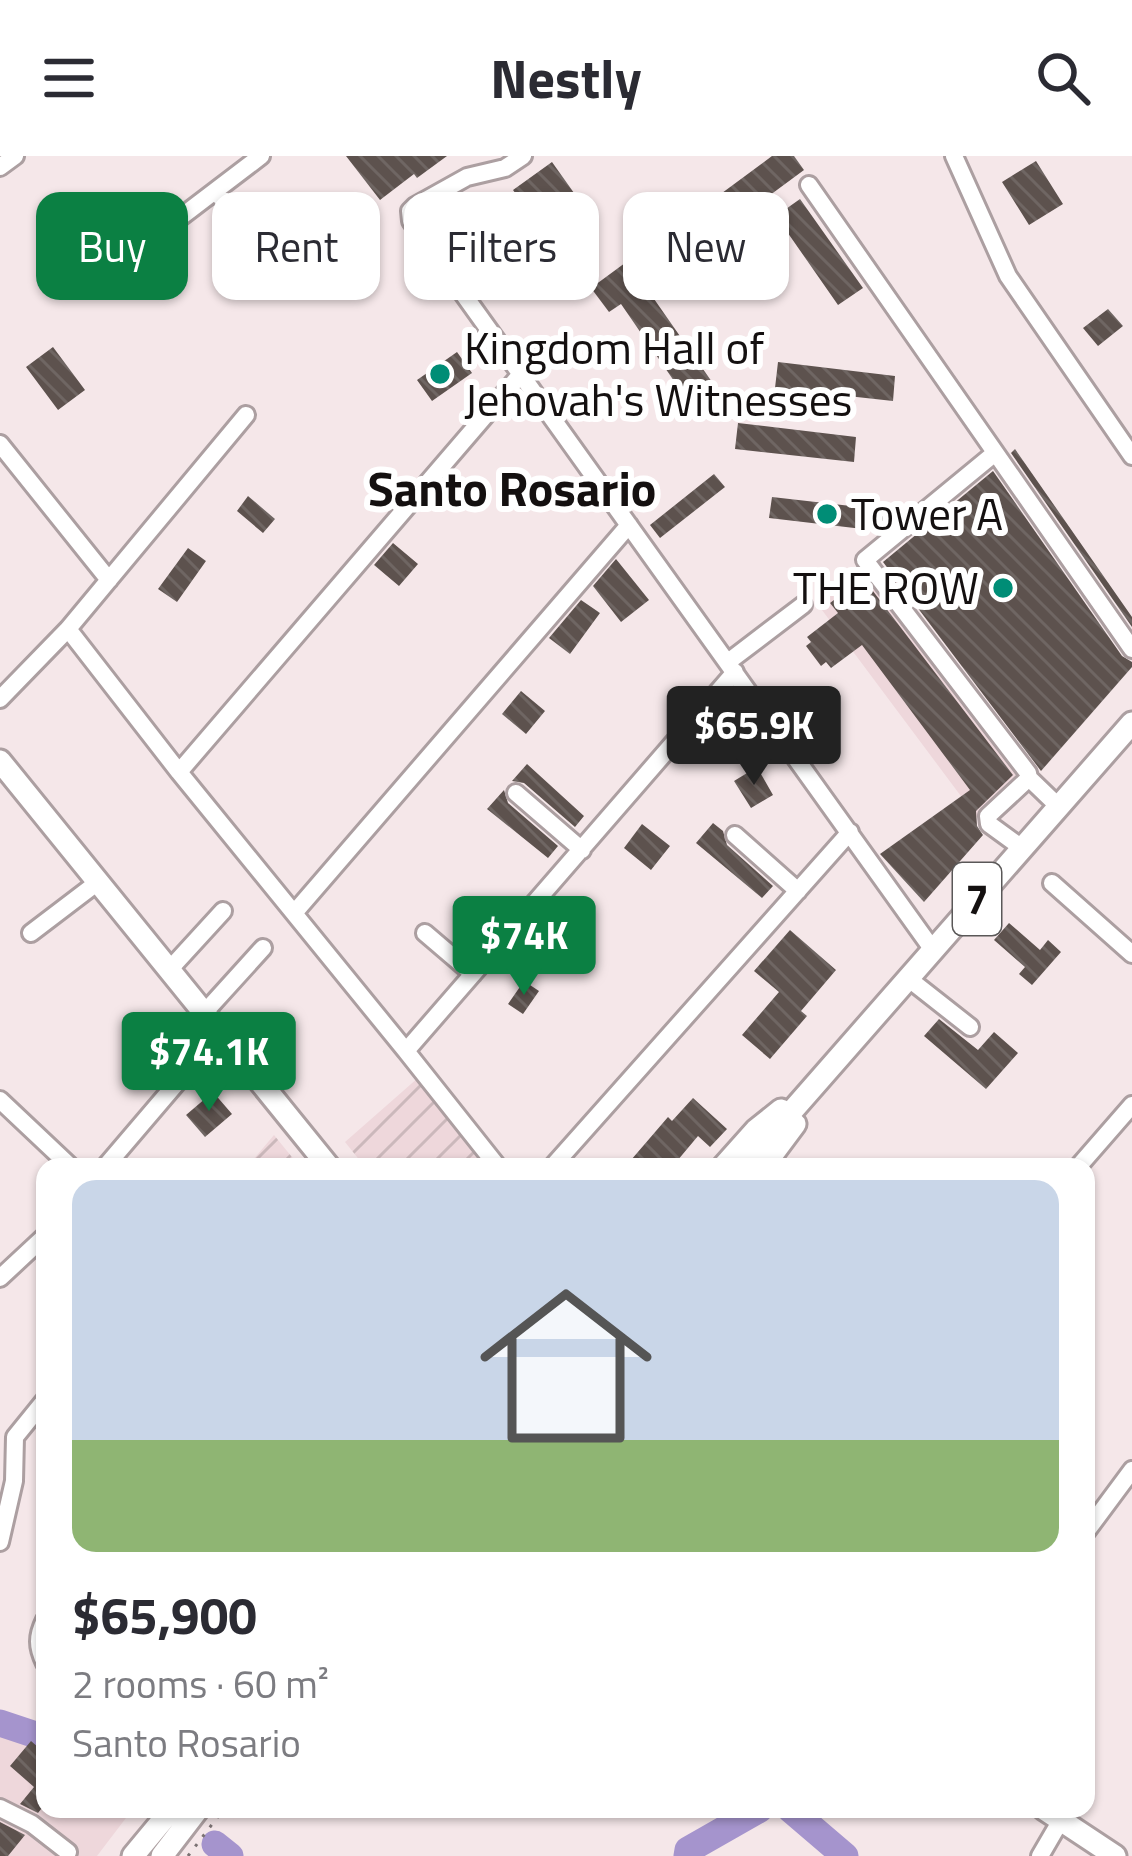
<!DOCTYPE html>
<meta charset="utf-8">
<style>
:root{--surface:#fff;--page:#f2f2f3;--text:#2b2b33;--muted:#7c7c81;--accent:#0b8043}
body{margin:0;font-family:"Titillium Web",sans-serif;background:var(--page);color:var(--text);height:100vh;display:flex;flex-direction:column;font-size:45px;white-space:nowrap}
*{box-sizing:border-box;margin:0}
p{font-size:39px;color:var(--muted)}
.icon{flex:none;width:66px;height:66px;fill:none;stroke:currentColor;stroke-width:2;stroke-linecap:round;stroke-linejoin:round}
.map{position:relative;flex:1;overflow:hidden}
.drawer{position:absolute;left:36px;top:1002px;width:1059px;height:660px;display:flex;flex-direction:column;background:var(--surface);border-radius:24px;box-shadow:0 3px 9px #0004}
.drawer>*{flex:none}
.hud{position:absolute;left:36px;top:36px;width:1062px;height:108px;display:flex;gap:24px}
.price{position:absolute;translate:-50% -102px;padding:0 27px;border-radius:12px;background:var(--accent);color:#fff;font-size:39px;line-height:78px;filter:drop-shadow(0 3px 6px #0008)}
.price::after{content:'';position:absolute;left:50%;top:72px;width:36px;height:27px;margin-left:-18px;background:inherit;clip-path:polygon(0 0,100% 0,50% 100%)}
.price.active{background:#222;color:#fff}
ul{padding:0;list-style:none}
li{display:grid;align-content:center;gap:24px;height:636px;padding:0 36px}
li span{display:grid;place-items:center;height:372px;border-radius:24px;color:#555}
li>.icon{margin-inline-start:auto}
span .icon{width:216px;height:216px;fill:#fffc;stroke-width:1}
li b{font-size:51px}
.chip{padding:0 42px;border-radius:24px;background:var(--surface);box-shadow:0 3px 9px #0004;font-size:42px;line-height:108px}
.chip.active{background:var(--accent);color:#fff}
header{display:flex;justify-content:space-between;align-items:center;height:156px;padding:0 36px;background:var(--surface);font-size:54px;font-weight:700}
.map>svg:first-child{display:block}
.built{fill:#eed7db}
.industrial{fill:url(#industrial-furrows)}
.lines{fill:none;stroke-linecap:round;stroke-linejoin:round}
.river{stroke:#a594cd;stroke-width:27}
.building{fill:url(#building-back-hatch)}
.minor-casing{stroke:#ac9fa1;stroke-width:22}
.major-casing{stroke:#ac9fa1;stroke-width:27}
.path{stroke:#7b7273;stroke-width:3;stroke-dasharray:3 9;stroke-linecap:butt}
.minor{stroke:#fff;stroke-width:16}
.major{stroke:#fff;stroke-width:21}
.poi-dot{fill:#008d76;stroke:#fff;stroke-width:4.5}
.labels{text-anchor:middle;stroke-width:12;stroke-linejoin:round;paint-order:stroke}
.shield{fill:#fff;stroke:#5a5858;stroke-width:3}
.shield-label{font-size:42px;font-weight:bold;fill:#141010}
.poi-label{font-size:45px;fill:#141010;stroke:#fff;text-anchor:start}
.neighbourhood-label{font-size:48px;font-weight:bold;fill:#141010;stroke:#fff}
</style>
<header><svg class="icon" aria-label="menu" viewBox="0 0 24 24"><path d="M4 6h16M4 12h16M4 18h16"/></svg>Nestly<svg class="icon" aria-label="search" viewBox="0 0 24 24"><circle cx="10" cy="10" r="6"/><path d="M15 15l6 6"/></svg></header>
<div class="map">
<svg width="1132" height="1700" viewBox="0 0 1132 1700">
<defs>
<pattern id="industrial-furrows" width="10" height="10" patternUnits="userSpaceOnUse" patternTransform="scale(3)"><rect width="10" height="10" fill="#eed7db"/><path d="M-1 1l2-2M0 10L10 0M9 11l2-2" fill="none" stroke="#cbb8bb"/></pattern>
<pattern id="building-back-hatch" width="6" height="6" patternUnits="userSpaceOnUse" patternTransform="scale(3)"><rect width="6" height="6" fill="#5d524e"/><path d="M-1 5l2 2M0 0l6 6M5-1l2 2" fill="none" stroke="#6f6663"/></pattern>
</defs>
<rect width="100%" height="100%" fill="#f5e7e9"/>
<path class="built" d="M873,403L1036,620L987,675L816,446Z
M0,1577L45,1598V1653H122L129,1658L97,1700H0Z"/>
<path class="industrial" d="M419,921L489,1011H365L345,986Z
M274,979L300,1011H247Z"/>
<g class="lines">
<path class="river" d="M0,1567L45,1582
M790,1653L845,1700
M215,1688L230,1700
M687,1700L688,1694L760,1653"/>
</g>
<path class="building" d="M346,0H447L417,22L414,18L380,44Z
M772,0H794L804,14L717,78L699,54Z
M1036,5L1063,48L1029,69L1002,26Z
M552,6L584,51L545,79L513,34Z
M800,43L863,132L838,149L776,60Z
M678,68L696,92L645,130L719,236L694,254L621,148L609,156L591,132Z
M1108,153L1123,170L1098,190L1083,172Z
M53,191L85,234L58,254L26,211Z
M457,196L472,217L432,245L417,224Z
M778,206L895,220L893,245L775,232Z
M738,267L856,281L854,306L735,293Z
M1015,293L1132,461V471L1011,297Z
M993,315L1122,500L1132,506V511L1041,615L883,406Z
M714,318L725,331L660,382L650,369Z
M248,340L275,363L263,377L237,355Z
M772,341L886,354L883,372L880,375L769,362Z
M393,387L418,408L399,430L374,409Z
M188,392L206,405L177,446L158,433Z
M616,403L649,444L621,466L593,430Z
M863,422L1013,619L976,655L977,670L983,679L924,746L880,698L970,634L862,489L831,512L826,506L821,510L806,490L811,486L807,481L838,457L830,447Z
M581,444L600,457L570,498L549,482Z
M521,535L545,555L526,578L502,558Z
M527,608L584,660L575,671L524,627L512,625Z
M757,611L773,639L751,652L734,625Z
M504,634L508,647L558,690L548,702L487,653Z
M713,667L723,675L727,689L773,730L762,742L696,687Z
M642,668L670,690L651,714L624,692Z
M1009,767L1040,794L1048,784L1061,796L1032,829L1019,818L1025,811L994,784Z
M790,774L836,814L801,855L807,860L770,903L742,879L779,836L754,815Z
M524,825L539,835L523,858L508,848Z
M939,863L978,894L994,876L1018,897L986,933L924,880Z
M213,936L232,958L205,981L186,959Z
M693,942L727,973L710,991L698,980L672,1011H625L668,961L672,965Z
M31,1585L45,1597V1648L38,1657L20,1648L34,1631L10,1610Z
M0,1666L25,1679L8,1700H0Z"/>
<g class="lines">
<defs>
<path id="minor" d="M523,0L505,12L467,21L415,50L410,55L411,65L933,794
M954,0L1008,120L1132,300
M0,11L15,0
M809,29L1132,493
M215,35L246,70
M127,102L261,0
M0,288L109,424
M995,297L865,404L1028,617L1029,622L988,660L989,668L1022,692
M68,473L179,616L406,895L735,516
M728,506L803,449
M0,543L68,473L246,259
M179,616L521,218
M1029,622L1058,650
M516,637L582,694
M735,679L798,735
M1052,727L1132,798
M295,756L629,369
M31,777L98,726
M425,777L473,818
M169,814L223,755
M909,823L970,871
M205,856L263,792
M406,895L498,1011
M0,944L71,1011
M105,1011L221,875
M552,1011L850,676
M1078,1011L1132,949
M0,1122L45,1080
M1086,1376L1132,1314
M0,1386L14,1325L15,1281L45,1244
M45,1464C37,1480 37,1491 45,1507
M0,1652L32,1668L68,1696
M1040,1700L1061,1664"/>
<path id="major" d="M0,605L329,1011
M723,1011L756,974L781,954
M743,1011L1132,567
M763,1011L795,968
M1044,1653L1115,1700
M133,1700L172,1653
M162,1700L198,1653"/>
</defs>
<use href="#minor" class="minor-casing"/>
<use href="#major" class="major-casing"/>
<path class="path" d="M188,1700L223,1654L234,1663"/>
<use href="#minor" class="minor"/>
<use href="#major" class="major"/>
</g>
<g class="poi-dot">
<circle cx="440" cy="218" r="12"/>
<circle cx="827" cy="358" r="12"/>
<circle cx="1003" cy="432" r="12"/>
</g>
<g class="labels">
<rect class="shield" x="953" y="707" width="48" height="72" rx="9"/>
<g class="shield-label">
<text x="977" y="758">7</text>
</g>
<g class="poi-label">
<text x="464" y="208">Kingdom Hall of<tspan x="464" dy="52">Jehovah's Witnesses</tspan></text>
<text x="851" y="374">Tower A</text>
<text x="979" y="448" text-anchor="end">THE ROW</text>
</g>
<g class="neighbourhood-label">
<text x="512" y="350">Santo Rosario</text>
</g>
</g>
</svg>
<b class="price active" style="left:754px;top:632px">$65.9K</b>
<b class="price" style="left:524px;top:842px">$74K</b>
<b class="price" style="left:209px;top:958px">$74.1K</b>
<div class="hud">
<a class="chip active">Buy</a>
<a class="chip">Rent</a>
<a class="chip">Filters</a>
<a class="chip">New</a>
</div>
<section class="drawer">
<ul>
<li><span style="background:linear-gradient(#c9d6e8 70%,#8fb573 0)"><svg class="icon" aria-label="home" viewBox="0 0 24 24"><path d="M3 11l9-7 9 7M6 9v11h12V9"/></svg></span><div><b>$65,900</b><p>2 rooms · 60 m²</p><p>Santo Rosario</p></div></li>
</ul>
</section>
</div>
